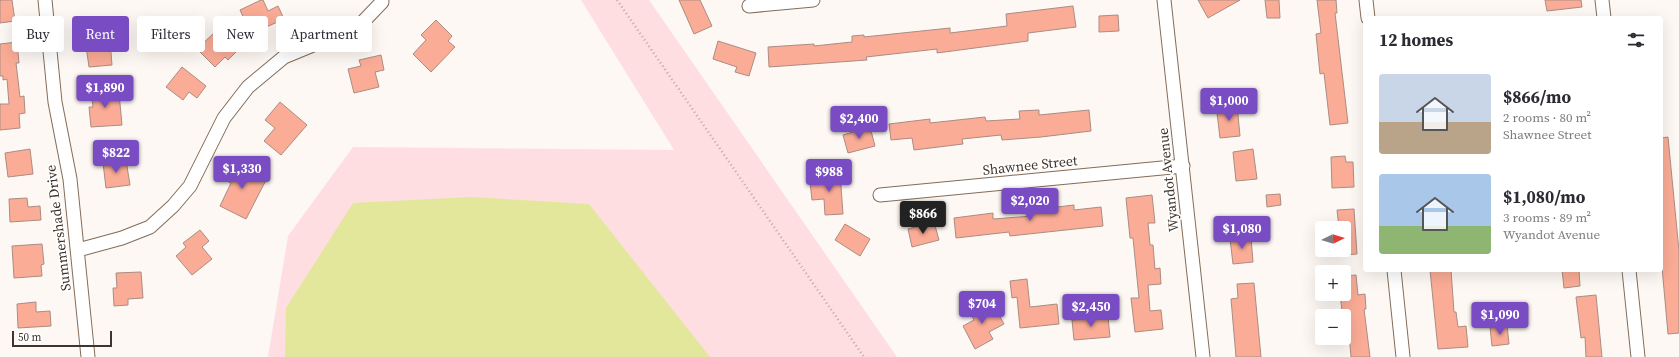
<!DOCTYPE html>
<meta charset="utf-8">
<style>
:root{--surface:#fff;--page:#f7f7f7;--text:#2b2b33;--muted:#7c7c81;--accent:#794cc4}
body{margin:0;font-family:"Source Serif 4",serif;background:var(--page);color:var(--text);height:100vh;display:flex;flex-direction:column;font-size:15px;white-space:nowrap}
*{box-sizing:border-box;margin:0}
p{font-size:13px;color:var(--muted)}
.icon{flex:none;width:22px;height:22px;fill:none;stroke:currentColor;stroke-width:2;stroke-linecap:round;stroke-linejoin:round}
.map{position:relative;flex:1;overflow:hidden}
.drawer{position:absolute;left:1363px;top:16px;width:300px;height:256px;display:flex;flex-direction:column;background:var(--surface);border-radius:4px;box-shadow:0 4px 16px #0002}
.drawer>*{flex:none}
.hud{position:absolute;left:12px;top:16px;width:380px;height:36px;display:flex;gap:8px}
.needle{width:26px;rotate:85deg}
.tools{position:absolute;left:1315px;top:221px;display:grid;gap:8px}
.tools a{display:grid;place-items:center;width:36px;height:36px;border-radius:4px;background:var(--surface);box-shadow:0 4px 16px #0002;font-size:20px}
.scale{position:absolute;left:12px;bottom:10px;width:100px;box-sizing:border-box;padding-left:4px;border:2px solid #40352d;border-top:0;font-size:11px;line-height:14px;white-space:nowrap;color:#40352d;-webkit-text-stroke:3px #fff;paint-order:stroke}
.price{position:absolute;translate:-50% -34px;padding:0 9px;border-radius:4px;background:var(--accent);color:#fff;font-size:13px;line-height:26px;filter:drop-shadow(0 1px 2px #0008)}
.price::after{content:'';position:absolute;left:50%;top:24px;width:12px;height:9px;margin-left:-6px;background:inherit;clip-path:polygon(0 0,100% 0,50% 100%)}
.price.active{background:#222;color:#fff}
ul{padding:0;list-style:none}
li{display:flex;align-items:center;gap:12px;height:100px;padding:0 16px}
li span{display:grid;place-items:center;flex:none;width:112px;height:80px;border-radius:4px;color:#555}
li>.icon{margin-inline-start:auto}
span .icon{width:48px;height:48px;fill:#fffc;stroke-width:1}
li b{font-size:17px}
h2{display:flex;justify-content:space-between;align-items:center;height:48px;padding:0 16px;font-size:17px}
.pill{padding:0 14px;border-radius:4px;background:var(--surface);box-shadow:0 4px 16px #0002;font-size:14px;line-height:36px}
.pill.active{background:var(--accent);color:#fff}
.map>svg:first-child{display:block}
.green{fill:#fedee1}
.water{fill:#e3e79b}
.building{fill:#faac96;stroke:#ab8c83}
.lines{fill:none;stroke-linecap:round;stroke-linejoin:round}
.minor-casing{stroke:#826c59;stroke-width:15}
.path{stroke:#b3aca5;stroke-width:2.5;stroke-dasharray:1 3;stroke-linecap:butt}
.minor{stroke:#fff;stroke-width:13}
.labels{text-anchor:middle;stroke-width:3.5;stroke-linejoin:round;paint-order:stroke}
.street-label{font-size:14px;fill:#40352d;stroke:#fff}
</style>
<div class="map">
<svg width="1679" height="357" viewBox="0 0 1679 357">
<rect width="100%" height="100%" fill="#fdf8f3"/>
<path class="green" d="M581,0H649L897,357H268L288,236L353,147L674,150Z"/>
<path class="water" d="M471,197L589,204L710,357H285L286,308L353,203Z"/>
<path class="building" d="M0,0H12L15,21L0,23Z
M261,0H263L268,11L278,6L284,19L251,34L240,10Z
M679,0H700L712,26L694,34Z
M1198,0H1240L1208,18Z
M1265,0H1279L1280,18H1267Z
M1317,0H1336L1337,13H1335L1348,123L1330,125L1324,73L1320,74L1316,34L1321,33Z
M1545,0H1581L1582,7L1547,11Z
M1073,6L1076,27L1028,33V41L937,53V49L866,57L867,60L769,67L768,47L814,44V46L852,42V36L864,35V37L950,28V33L1007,26L1006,14Z
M1118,15L1119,31L1099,32V16Z
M436,20L452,36L448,41L455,47L431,72L413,54L426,40L421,35Z
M216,31L226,42L233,35L243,45L228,60L225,57L215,67L197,49Z
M101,38V41L110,40L112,65L89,67L85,39Z
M718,41L756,53L749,76L735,72L737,67L713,59Z
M17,42L19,63H16L20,97L24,96L25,113L19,114L20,128L0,130V104H9L7,79L3,80V76H0V44Z
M381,55L384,70L375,72L379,87L354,93L348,69L361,66L359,60Z
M182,67L206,86L197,98L189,92L183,100L166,87Z
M106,87L107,94L119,93L122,125L91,127L89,107H93L91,88Z
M280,102L307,125L281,155L264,141L275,128L265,120Z
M1237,105L1240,136L1220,138L1217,113H1222L1221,107Z
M1039,110V115L1089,110L1091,131L1041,137L1002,140L1001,135L962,139L963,144L914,150L912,138L891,140L889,124L930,119V123L985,117L986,121L1020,119L1019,111Z
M870,127L875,146L848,153L843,135Z
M1668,137L1679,251V333L1668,334L1661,256V138Z
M30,149L33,174L8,177L5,153Z
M1253,149L1257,179L1236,181L1233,152Z
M1345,156L1346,162H1353L1354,187L1332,188L1331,157Z
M126,160L130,185L106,188L103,163Z
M237,160L257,170L254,177L265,182L246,219L220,206L231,183L227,181Z
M840,173L843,214L825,215L824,199L812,200L810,182L822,181V174Z
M1280,194L1281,205L1267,207L1266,195Z
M1152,195L1155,223H1148L1150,245H1153L1155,269L1160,268L1161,284L1148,285L1150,311L1161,310L1163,329L1135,332L1131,298H1139L1133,238H1130L1126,198Z
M27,198L28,207L40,206L41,220L10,222L9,199Z
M1074,205V210L1101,207L1103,226L1010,236L1009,232L956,238L954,218L993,213V219L1032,216V210Z
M1354,209L1357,254L1344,255V228H1339L1337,210Z
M934,222L939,240L912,247L908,229Z
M845,224L870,239L860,256L835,240Z
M200,230L209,241L202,247L212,259L192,275L176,256L186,247L183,243Z
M1251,237L1253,262L1233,264L1230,239Z
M42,244L44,264L41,265L42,276L14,278L12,246Z
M1430,270H1451L1454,312H1456L1458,327L1466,326L1468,347L1438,349Z
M1562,270H1579L1580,286L1564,288Z
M141,272L143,298L128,299V305L114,306L113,288H117L116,273Z
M1356,275L1358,295L1365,294L1366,309H1364L1370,357H1351L1347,311H1342L1340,294H1344V276Z
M1027,279L1030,307L1057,304L1059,324L1020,328L1017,297L1012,298L1010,281Z
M1254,283L1261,357H1236L1231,299L1238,298L1237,284Z
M1596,295L1602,357H1586L1585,337L1581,338L1576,297Z
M36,302V312L50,311L51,326L18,328L17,304Z
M979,302L985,313L995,308L1004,324L989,332L993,339L975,349L963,326L974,320L968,308Z
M1108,317L1110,337L1074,340L1072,320Z
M1507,325L1509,344L1492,346L1490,327Z"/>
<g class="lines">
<defs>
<path id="minor" d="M45,0L55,102L70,179L88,357
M1164,0L1203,357
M1366,0L1368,18
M1602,0L1604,18
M749,6L813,0
M880,195L1183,166
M78,250L122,238L150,227L173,206L190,186L224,118L248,87L284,57L359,26L382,2
M1394,270L1403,357
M1629,270L1638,357"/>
</defs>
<use href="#minor" class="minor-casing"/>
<path class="path" d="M617,0L864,357"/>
<use href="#minor" class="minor"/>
</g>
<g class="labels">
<g class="street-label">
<text transform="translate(1030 165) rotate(-6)" y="5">Shawnee Street</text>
<text transform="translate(1168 180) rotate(-96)" y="5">Wyandot Avenue</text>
<text transform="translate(58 228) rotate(-97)" y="5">Summershade Drive</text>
</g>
</g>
</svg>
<div class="tools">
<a><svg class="needle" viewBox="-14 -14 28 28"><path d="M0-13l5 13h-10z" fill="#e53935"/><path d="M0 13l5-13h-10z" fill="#7c7c81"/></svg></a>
<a>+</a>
<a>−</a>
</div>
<div class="scale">50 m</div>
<b class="price" style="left:105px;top:109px">$1,890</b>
<b class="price" style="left:1229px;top:122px">$1,000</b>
<b class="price" style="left:859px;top:140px">$2,400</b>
<b class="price" style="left:116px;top:174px">$822</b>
<b class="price" style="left:242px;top:190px">$1,330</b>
<b class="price" style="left:829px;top:193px">$988</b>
<b class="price" style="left:1030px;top:222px">$2,020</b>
<b class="price active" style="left:923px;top:235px">$866</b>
<b class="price" style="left:1242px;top:250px">$1,080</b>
<b class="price" style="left:982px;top:325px">$704</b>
<b class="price" style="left:1091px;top:328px">$2,450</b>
<b class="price" style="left:1500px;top:336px">$1,090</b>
<div class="hud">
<a class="pill">Buy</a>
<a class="pill active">Rent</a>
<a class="pill">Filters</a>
<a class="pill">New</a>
<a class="pill">Apartment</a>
</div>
<section class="drawer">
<h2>12 homes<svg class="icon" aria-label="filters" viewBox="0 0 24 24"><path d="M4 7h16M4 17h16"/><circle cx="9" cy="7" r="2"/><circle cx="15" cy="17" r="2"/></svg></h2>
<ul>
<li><span style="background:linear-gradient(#c9d6e8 60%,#b9a48a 0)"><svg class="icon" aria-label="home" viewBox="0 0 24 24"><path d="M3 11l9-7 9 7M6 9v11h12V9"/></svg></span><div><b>$866/mo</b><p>2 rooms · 80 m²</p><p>Shawnee Street</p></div></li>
<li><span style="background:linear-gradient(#a9c7e8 65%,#8fb573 0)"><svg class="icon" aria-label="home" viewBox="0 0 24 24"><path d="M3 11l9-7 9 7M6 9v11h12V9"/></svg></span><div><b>$1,080/mo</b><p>3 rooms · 89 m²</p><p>Wyandot Avenue</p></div></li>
</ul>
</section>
</div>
